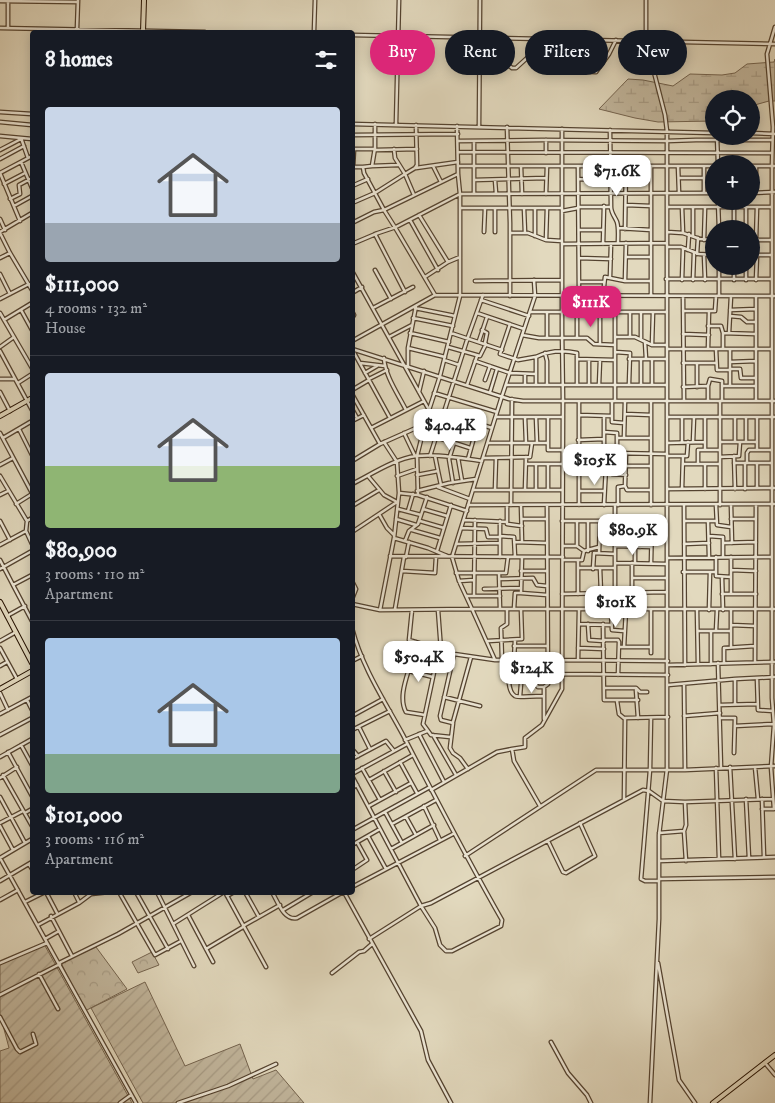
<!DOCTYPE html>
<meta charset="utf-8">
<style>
:root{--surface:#171b24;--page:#242831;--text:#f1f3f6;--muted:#9ea1a6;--line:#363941;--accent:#db2777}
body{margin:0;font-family:"IM FELL DW Pica",serif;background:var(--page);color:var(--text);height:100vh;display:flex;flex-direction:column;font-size:19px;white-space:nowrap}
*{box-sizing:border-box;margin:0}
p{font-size:16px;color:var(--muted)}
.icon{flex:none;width:28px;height:28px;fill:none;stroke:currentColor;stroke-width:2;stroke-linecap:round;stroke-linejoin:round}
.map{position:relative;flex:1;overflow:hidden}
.side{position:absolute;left:30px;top:30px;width:325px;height:865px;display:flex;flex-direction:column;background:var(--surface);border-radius:5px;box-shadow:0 2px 12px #0003}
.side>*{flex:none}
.top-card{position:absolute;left:370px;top:30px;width:330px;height:45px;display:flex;gap:10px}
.tools{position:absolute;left:705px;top:90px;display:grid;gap:10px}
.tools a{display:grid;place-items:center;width:55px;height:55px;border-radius:50%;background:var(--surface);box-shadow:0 2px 12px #0003;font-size:25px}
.price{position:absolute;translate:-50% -42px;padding:0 11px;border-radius:10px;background:#fff;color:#222;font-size:16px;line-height:32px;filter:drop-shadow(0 1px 2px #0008)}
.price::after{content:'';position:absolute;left:50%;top:30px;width:15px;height:11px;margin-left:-8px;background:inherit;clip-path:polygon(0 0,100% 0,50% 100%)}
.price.current{background:var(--accent);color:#fff}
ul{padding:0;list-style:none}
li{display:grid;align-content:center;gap:10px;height:265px;padding:0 15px}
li+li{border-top:1px solid var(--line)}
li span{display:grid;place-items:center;height:155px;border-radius:5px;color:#555}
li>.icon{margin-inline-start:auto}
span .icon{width:90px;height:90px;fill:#fffc;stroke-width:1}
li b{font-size:21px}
h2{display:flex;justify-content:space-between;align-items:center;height:60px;padding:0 15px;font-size:21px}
.pill{padding:0 18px;border-radius:22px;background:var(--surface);box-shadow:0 2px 12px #0003;font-size:18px;line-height:45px}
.pill.current{background:var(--accent);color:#fff}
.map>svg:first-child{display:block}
.forest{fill:url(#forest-crowns);stroke:#74644f}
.wetland{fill:url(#wetland-marsh);stroke:#74644f}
.garden{fill:url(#garden-furrows);stroke:#74644f}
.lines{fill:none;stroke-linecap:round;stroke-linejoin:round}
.minor-casing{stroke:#544330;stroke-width:5}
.major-casing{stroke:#251100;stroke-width:6}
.minor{stroke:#ece6d5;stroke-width:2.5}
.major{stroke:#e2d9be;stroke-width:4}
</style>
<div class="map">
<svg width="775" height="1103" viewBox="0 0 775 1103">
<defs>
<pattern id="forest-crowns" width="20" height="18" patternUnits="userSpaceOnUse" patternTransform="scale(1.25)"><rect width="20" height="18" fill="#c2b79e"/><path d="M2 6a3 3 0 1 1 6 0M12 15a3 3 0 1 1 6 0" fill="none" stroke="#a79c86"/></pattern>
<pattern id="wetland-marsh" width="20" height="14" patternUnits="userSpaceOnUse" patternTransform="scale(1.25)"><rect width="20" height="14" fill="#c2b79e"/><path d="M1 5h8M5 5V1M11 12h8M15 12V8" fill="none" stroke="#a79c86"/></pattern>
<pattern id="garden-furrows" width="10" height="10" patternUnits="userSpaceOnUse" patternTransform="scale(1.25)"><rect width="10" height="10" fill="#c2b79e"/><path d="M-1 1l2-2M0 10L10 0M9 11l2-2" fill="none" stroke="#a79c86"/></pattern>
</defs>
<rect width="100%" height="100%" fill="#e2d9be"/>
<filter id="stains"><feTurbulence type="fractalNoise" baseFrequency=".004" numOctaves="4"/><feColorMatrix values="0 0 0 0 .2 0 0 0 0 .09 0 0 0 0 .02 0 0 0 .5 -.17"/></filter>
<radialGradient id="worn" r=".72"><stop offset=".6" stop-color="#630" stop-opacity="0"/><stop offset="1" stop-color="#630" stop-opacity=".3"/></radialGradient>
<path class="forest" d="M96,947L127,989L85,1011L61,963Z
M152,952L159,965L138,973L132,962Z"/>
<path class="wetland" d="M775,59V101H769L751,106V99H714V121L658,122L635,118L599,109L628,79L643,80L673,86L690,74L722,75L735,73L747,64L774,62Z"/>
<path class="garden" d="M44,944L132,1103H0V1051L9,1048L0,1014V962Z
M145,982L185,1066L240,1044L253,1079L276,1070L304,1103H143L91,1008Z"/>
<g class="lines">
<defs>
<path id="minor" d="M646,0V41L665,115L667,131V769L659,835V919L650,1103
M0,1L78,2
M0,28L205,32
M8,28V1
M77,29L78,0
M314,32L315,0
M352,35L775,44
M488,38L494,54L512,68H516L527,58H533L552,68L568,71L596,72L609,54L616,40
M568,71L576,40
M0,112L32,114
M0,122L32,125
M352,124L714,133
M375,124V148L372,166L363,167L364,173L384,210L396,229L435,295
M396,124L399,0
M457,126L458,174L460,194L714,193
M479,126L480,0
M507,127L510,223V296
M751,133L775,134
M352,135L458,134
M0,136L32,139
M717,136L718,164
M21,138L28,158
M546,140V153
M458,141L542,140L667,141L696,140H772
M474,141V194
M352,149H375
M0,150L21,139
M376,150L417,149
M458,152L772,153
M0,159L24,146
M21,162L32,188
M372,166L398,165
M433,166L441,182
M458,166H714
M521,166L522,194
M578,166L579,295
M651,166V295
M678,166L679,193
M704,166V193
M751,166H775
M352,167H363
M353,167L354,149
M416,168L458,162
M0,173L20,221
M0,173L32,156
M612,178L651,179
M679,178H704
M579,179L612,180
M474,180L546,178
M495,180L496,193
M4,184L25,173
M352,186L368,179
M751,193L775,192
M756,193V166
M546,194L547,166
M414,195L405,174L415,168L417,165L416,125
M10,199L20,194L19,185L32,178
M718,201L719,229
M352,203L375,193L405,174L395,158L394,149
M626,205L651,206
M14,206L32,196
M578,207H611L610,130
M611,207C611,213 615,217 617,222C619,229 618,236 618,243
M667,207H772
M682,207L683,233
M693,207V236
M460,208H562
M495,208V232
M524,208L525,233
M535,208V236
M734,208V229
M562,211L578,208
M419,215L448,262L460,257
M0,219L5,230
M410,220L438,270
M352,223L374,212L384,210L458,174
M618,228L651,230
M625,229L626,166
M746,229V208
M579,230H603
M0,232L32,213
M484,232L485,208
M667,232L683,233L700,239L714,240
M0,233L10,253L32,290
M510,233H528L546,240L562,241
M375,234L405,292
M751,237L759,240H772
M546,240L547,208
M704,240L705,208
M756,240L757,207
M352,244L378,233L396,227L460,194V296L440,376L429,410L352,271
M562,244L667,243
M603,244L604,206
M667,247H681L699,254L714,255
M688,250L689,234
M697,254L698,238
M704,255L705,280
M751,255H772
M626,257H651
M0,258L10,253
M579,258L611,259
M719,266V296
M734,266V280
M746,266V280
M375,270L391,299
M0,274L10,294
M425,277L448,262
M610,277L611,244
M666,279H772
M534,280L535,296L502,396L452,557L459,581L472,609H775
M682,280L683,249
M693,280L694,253
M756,280L757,255
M475,281L562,280
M625,281L626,243
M579,282H604
M352,293L362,287
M603,296L605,277L625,281H651
M615,296V401
M683,296L684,401
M756,296V401
M0,299L29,284
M481,300L529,316
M373,308L413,287
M415,308L455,316
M21,310L32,330
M730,310L756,309
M352,311L354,315L352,318
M683,311H715L716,296
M530,312H666
M600,312V343
M630,312V337
M641,312V339
M0,313L32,368
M477,313L524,329
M730,316L741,317L747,322H756
M413,318L453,326
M4,320L32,303
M510,324L500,354L518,360L535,357
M708,326H721L723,333
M482,330L487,333L485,343
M410,333L449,342
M451,333L502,350
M729,333L731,296
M683,334L709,335
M522,335L539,338H587L594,344L615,345
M389,337L412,325
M615,337H635L652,345H666
M547,338V312
M577,338V313
M352,341L435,295L775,296
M479,341L487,317
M645,342L646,359
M652,345L653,312
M0,347L14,337
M448,347L480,356L486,344
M408,348L445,357
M352,349L509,399L523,401H775
M352,349L390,418
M667,349H772
M708,349L709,311
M716,349L717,370H730
M723,349V333L755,334
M730,349V385
M0,351L32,410
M615,352L630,353L629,384
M545,353L547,361V384
M384,358C385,376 398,394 406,410
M577,359L615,360
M629,359H667
M641,359V385
M652,359V385
M444,360L459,365
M589,360V385
M475,361L510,373L536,374
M730,362L756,361
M360,363L385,366
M683,363H716
M408,366V348L416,306
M730,369H740L741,378H756
M365,373L377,366
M525,374V384
M0,379H15
M369,379L387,370
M485,380L490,366
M18,383L32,374
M536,384V357C549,351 563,350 577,353V384
M467,385L477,356
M506,385H667
M599,385L600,360
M723,386H756
M683,387L707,386
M697,387V363
M352,390L369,380
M0,392L10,411
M419,392L424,371
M490,392L497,369
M434,393L497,412
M352,394L380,444L352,461
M612,401V422L624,423
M708,401V386L710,379L722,381V401
M720,401V505
M352,409L357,418
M444,413L492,428
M625,414L651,415
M579,415L612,416
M496,417H563
M525,417L526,443
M536,417L537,443
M548,417V450H563
M667,417H775
M705,417V450
M735,417V442
M352,421L364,415
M371,428L424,401
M19,429L32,455
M604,432L617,433V453
M0,433L32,493
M404,433L415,456
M465,435L470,421
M436,437L470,448
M3,438L32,421
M617,438H651
M624,438L625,401
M578,440L604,439
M447,441L455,416
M682,442V417
M693,442L694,417
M720,442H757
M746,442V417
M488,443H548
M667,443L705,442
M380,444L425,424L428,410
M757,449V417
M563,452L667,454
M604,453V416
M612,453V474L626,475
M430,456L468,337L483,295
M668,456H687L688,442
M734,456L735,489
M720,457L739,456L740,442
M458,458L462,481
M483,458L530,457L532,443
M468,459L478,423
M734,463H772
M745,463V489
M747,463V453L749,450H772
M757,463V488
M526,464H563
M536,464V490
M548,464V490
M683,464H720
M698,464V450H720
M0,465L13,458
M626,466H651
M579,467H612
M438,471L441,485
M417,475L438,471L435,456
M0,476L27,521L26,531L32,544
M368,476L384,495L397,502
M397,476L417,469
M453,483L449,459L454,443
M352,484C372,474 394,459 416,456C434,454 464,458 482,461
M625,486L627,490H650
M438,487L470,499
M667,489L775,488
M682,489L683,456
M705,489V464
M474,490H562
M495,490L496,458
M525,490L526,457
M417,491L449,483L476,479
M579,491H604
M399,493L418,495L467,511
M0,495L8,491
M418,495L417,456L425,424L438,429
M16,504L32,494
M468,505L775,504
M507,505V524L522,526
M511,505L512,399
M521,505L522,542
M579,505V401
M604,505L606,467
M615,505V610
M618,505V487L625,486L626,453
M651,505V401
M684,505L685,665
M716,505L717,525L731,527
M731,505L732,543
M352,506L379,490
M398,509L421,515
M423,509L447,516
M408,511L413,494
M379,514L387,528L394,535
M396,519L416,525
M522,519H546
M731,519H756
M464,520L507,522
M0,521L10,540
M27,521L32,518
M420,521L444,528
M562,521H667
M577,521V546
M629,521L630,547
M684,521H716
M708,521L709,557
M461,528L486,529L488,537H500
M412,530L440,538
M352,532L397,502
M500,536L514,537L515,557
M709,536L723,537V557
M394,538L428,548L447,556
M405,541L409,531L418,524L427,497
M515,542L546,543
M723,543L756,542
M456,544L500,543
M684,544L709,543
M0,545L26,531
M563,546H577L584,551L599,547
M615,546L651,547
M640,547L641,521
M437,551L451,505
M588,551V521
M599,553L600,521
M390,556L563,557
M406,557L409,542
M500,557V521
M716,557V576L731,577
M731,557V594
M667,558L772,557
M0,560L13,585L32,575
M563,560H582L584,551
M578,560V594
M615,563L667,564
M632,563V592
M635,563V547
M651,563L652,521
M578,568H615
M600,568L601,593
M0,569L32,551
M593,569L594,553L615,554
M731,570L756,571
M402,571L435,573L436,557
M521,571H547
M683,572H716
M456,573H506L508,557
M499,573L500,609
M722,577L723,610
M632,578H667
M499,579L533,578L537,585L547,586
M352,581L356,589L352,599
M459,581L474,580
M13,585L32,621
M484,589L521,588
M521,593L547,595
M562,594L667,592
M722,594H756
M467,596H474L475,520
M474,596H500
M352,604L380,610L472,609L495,660L454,654L409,640L412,610
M395,609L404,557
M514,609L515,593H521L522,557
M380,610L394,538L399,493L397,462L384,442
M438,610L441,650
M611,610L612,630L624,631
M697,610L698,664
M709,610L710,572
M7,616L25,606
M579,624L611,625
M588,624L589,640L604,641
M603,624L604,700H638
M731,625L755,626
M352,628C362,667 384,700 403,735C435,797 467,859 502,920L501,926L452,951H446L440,945L435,928L421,906L352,776
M698,631H731
M711,631V664
M716,631L717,610
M604,640H618L619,642L618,675
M0,641L16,632
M488,641L522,639L521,609
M416,642C414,651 412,661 409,669C405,682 399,699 406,712L425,715
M514,646H547
M619,647H651
M624,647L626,610
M731,647V610
M0,648L17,679
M578,648L604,649
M439,649L423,724L431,735L450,737
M651,653V609
M454,654L440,716L441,720L453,723L450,748L453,753L460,758L468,769
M495,660H547
M502,660L501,628L507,624V610
M509,660C509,669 506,691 515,696C520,698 538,696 544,696
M514,660L515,640
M563,660L668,661
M578,660L579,610
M352,661L362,656
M755,662L756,505
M718,663L721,768
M724,663V648L755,646
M668,665L775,662
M0,666L7,662
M409,671L433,677
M563,674L668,675
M757,678L758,710L773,711
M521,679L531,680L538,687H544
M668,685L735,679L775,677
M684,685L685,770
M604,688H636L640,692H647
M636,690L638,718
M0,693L8,710
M520,696L523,660
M444,697L480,706
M27,700L32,710
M617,701L619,714L625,719L624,800
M735,704V679
M720,705L757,704
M0,714L32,697
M352,716L383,699
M684,716L720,713
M625,718L668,717
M651,718L650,770L641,879L645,881H659
M721,718H735L734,753
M544,719V687L548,684L547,505
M453,722L471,657
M735,726L773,724
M359,727L370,749
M352,730L390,711
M419,734L444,782
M0,735L32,718
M433,735L456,775
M405,740L427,731
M21,745L32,765
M352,749L358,756
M512,749L525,747V738L542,725L562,689L563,401L562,330V129
M8,752L32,796
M0,757L32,739
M352,759L386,741L394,751
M400,762L417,793
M730,767L735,859
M755,767L758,799
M362,768L380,800
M716,768L719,859
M384,771L396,792
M352,774L407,744
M3,775L32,826
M0,778L17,767
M369,780L413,755
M352,788L357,785
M431,790L497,752L512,749L514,761L540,806
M0,797L25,843
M746,799L749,858
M762,799L764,857
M369,806L411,783
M424,806L440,840
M762,809H774L771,767L774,725L772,698V166L773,127L767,54L775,27
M385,812L402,843
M25,813L32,809
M406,817L416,835
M0,823L23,811
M392,824L436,800
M0,826L13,850
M352,830L430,787
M684,831L686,861
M659,833L684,831L686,825L685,802
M368,836L386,869
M32,839L0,858L136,1103
M548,841L563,872L566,873L595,856L580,823
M352,845L380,829
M391,849L434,825
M465,856L596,770H685L775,766
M659,861L775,857
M29,864L32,869
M352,870L367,860L357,842
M659,879L775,877
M0,881L32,862
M352,887L453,834
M46,892L57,913
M74,892L79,902
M119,892L155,955L181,941
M136,892L168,949
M157,892L194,966
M225,892L266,967
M245,892L259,917
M272,892C278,902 284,921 297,918L343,892
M344,892L421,1031L428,1060L451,1103
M227,896L234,892
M0,900L18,890
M25,902L45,892
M283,910L313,892
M188,915L213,962
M51,916L72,956
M173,924L224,892
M38,925L79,903L91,894L109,892
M243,926L280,905
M45,939L59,931
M369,939L421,906L431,903L643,790L649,791L663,801L685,802L773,799
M206,949L243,927
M0,963L47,943
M59,963L118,934L192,892
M658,963L679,1080L695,1103
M332,973L359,952L364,951L372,944
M39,974L58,1009
M0,995L60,964
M0,1017L17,1049L20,1052L36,1044L33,1034
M551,1042L568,1073L587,1095L591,1103
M765,1063L775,1075
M120,1103L131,1095
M178,1103L228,1086L276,1064"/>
<path id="major" d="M143,32L144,0
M0,416L32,398
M0,602L32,663
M0,689L32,671
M713,1103L775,1055"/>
</defs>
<use href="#minor" class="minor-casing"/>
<use href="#major" class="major-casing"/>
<use href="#minor" class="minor"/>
<use href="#major" class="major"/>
</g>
<rect width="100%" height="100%" filter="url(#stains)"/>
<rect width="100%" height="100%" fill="url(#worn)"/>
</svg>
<div class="tools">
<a><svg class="icon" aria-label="locate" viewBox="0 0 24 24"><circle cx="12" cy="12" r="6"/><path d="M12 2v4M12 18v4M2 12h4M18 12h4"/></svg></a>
<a>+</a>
<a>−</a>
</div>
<b class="price" style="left:617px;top:197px">$71.6K</b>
<b class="price current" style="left:591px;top:328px">$111K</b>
<b class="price" style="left:450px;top:451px">$40.4K</b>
<b class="price" style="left:595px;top:486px">$105K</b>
<b class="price" style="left:633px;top:556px">$80.9K</b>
<b class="price" style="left:616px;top:628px">$101K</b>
<b class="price" style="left:419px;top:683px">$50.4K</b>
<b class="price" style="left:532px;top:694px">$124K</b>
<div class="top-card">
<a class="pill current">Buy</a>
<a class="pill">Rent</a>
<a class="pill">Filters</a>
<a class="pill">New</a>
</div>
<section class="side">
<h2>8 homes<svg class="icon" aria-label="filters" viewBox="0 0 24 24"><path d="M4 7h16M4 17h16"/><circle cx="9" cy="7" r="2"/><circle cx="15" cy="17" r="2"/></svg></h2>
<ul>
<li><span style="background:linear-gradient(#c9d6e8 75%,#9aa5b1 0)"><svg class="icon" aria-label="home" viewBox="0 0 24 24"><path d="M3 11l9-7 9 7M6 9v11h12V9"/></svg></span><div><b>$111,000</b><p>4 rooms · 132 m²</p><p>House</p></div></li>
<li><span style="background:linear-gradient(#c9d6e8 60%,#8fb573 0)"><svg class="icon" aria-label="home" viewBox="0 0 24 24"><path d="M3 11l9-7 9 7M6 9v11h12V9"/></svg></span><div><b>$80,900</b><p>3 rooms · 110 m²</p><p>Apartment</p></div></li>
<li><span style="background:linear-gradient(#a9c7e8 75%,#7fa58c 0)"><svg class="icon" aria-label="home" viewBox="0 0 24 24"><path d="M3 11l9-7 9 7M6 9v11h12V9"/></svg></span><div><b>$101,000</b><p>3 rooms · 116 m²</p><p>Apartment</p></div></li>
</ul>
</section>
</div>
